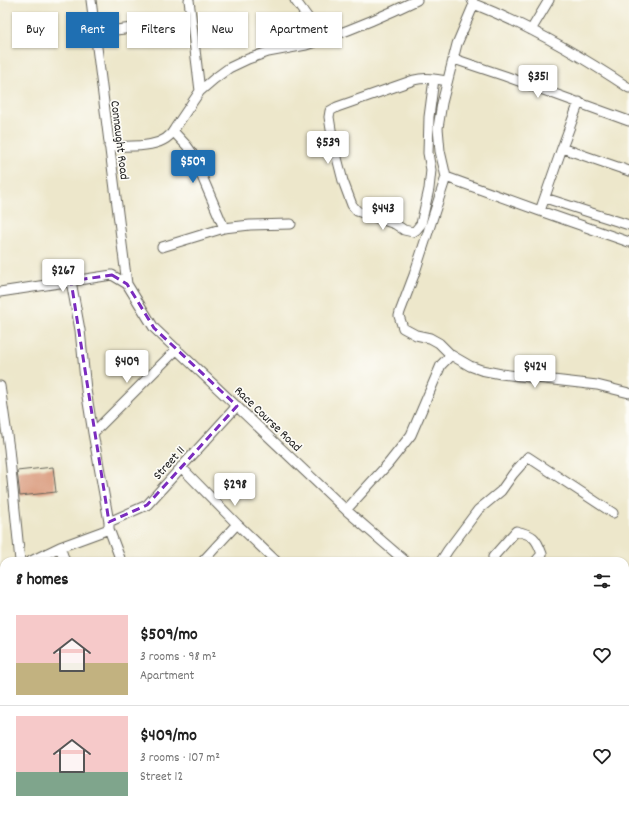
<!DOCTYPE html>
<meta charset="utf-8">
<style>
:root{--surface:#fff;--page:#f6f6f6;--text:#222;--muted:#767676;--line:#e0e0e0;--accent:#1f6fb2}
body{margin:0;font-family:Dekko,sans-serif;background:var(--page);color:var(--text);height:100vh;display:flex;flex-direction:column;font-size:15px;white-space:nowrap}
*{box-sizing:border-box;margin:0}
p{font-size:13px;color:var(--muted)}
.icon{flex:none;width:22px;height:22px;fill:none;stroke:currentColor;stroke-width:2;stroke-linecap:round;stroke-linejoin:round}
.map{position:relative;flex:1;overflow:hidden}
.panel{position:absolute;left:0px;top:557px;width:629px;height:256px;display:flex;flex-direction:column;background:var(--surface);border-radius:12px 12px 0 0;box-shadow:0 1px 3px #0004}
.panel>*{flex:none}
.guide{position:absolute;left:12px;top:12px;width:400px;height:36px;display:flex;gap:8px}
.price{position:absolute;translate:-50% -34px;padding:0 9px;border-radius:4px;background:#fff;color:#222;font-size:13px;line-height:26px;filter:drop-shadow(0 1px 2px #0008)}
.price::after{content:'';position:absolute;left:50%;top:24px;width:12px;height:9px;margin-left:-6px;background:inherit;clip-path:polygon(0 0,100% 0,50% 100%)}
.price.on{background:var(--accent);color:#fff}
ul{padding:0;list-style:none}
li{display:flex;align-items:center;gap:12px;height:100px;padding:0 16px}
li+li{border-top:1px solid var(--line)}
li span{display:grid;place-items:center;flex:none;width:112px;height:80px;border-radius:0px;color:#555}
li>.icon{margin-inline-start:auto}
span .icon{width:48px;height:48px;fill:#fffc;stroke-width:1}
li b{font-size:17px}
h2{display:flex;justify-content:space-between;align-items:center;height:48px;padding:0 16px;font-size:17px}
.tag{padding:0 14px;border-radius:0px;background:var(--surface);box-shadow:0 1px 3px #0004;font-size:14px;line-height:36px}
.tag.on{background:var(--accent);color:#fff}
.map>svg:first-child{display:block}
.green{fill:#9ed98d;stroke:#5d7a54}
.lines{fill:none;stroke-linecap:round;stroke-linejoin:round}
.stream{stroke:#67c5e5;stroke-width:2.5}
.building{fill:#dca084}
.minor-casing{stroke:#656359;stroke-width:11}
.minor{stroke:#fff;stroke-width:9}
.marked{fill:none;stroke:#7b2cbf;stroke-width:3;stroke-dasharray:8 5;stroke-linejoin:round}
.labels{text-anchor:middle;stroke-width:3.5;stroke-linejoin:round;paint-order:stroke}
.street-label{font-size:13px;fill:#1c1c1c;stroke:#fdfcf7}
</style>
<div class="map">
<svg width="629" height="813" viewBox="0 0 629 813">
<rect width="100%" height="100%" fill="#fdfcf7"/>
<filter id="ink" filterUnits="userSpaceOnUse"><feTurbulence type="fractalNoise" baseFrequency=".025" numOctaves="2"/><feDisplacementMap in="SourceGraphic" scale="8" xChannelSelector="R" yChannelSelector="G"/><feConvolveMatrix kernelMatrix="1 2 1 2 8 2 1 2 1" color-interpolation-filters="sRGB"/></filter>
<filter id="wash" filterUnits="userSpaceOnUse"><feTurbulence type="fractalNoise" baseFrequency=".012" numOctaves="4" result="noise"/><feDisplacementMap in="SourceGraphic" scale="16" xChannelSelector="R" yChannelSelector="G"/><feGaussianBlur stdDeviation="0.9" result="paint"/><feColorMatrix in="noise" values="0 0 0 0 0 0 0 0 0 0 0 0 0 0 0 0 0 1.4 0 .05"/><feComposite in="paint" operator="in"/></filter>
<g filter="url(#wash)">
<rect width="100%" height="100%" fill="#ede7cb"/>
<path class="green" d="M629,631V746L625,744V633Z"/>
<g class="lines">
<path class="stream" d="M625,620L629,618
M201,813L205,809
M311,813L317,809"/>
</g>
<g id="blocks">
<path class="building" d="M53,467L56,492L20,496L17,471Z"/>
</g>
</g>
<g filter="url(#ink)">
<use href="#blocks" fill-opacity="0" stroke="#656359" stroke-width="1"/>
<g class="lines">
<defs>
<path id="minor" d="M91,0L127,284L154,328L346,510L405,561
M189,0L200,91
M295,0L311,22L327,38C358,27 388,14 417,0
M472,0L474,4C528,25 581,56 629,88
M116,30L191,21
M531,30L549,0
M454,59L505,76L629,121
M434,79L429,117L428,153L431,170L429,189L421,224L416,230L413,232L404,230L395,224L357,211L352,205L343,181L333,142L329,117L330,111L337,107L414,80C425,77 436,79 447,81
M173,131L187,146L192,153L224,228
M109,146C129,146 165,150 175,128L200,91L214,79L229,68L248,59L268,52L306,45L327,38
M562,148L629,171
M446,177L540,211L629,242
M545,198L629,225
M540,211L562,148L579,102
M162,247L224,228L250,225L291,224
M71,281L80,330L86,390L93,433L109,522V529L121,561
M0,292L112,275L127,284
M451,355L470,366L481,370L501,374L597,385L629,393
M0,386L9,449L20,561
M93,433L177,349
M181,467L237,524L276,561
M346,510L388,464L411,435L441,365L451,355L439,343L430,338L416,335L403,328L399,316L400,312L414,275L446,177L440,151L438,128L442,103L457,44L474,4
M109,522L147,505L237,406
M60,547L65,561
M31,561L60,547L109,529
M203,561L237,524
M441,561L448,550L478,510L501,491L513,474L528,457L613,513
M495,561L493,557L516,531C533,535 536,537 542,554L536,561
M0,722L4,729
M625,750L629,753
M0,798L4,796
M28,809V813
M141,813L150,809
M338,813H340
M511,813L515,809"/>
</defs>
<use href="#minor" class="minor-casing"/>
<use href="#minor" class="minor"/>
</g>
</g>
<path class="marked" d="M112,275L127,284L154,328L237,406L147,505L109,522L71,281Z"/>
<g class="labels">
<g class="street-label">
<text transform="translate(121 140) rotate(83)" y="5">Connaught Road</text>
<text transform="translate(269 418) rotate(44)" y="5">Race Course Road</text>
<text transform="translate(168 462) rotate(-48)" y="5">Street 11</text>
</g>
</g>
</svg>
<b class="price" style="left:538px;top:99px">$351</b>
<b class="price" style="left:328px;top:165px">$539</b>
<b class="price on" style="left:193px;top:184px">$509</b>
<b class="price" style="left:383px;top:231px">$443</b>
<b class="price" style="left:63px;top:293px">$267</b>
<b class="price" style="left:127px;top:384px">$409</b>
<b class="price" style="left:535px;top:389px">$424</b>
<b class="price" style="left:235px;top:507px">$298</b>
<div class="guide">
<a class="tag">Buy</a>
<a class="tag on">Rent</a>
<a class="tag">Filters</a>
<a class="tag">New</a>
<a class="tag">Apartment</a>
</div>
<section class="panel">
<h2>8 homes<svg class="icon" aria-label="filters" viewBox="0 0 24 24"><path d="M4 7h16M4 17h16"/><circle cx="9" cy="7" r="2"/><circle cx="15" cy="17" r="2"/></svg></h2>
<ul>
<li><span style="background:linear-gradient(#f6c9c9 60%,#c2b280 0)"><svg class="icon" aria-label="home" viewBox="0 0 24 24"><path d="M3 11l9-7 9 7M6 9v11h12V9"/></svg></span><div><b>$509/mo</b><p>3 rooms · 98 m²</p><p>Apartment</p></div><svg class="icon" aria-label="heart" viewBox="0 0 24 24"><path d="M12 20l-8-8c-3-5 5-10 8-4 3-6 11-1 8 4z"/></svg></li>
<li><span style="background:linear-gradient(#f6c9c9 70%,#7fa58c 0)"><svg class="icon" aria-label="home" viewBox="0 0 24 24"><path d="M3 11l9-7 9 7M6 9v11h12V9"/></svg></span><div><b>$409/mo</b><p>3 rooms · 107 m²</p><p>Street 12</p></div><svg class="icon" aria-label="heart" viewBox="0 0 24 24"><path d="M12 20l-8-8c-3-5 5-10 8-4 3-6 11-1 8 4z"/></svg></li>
</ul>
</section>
</div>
